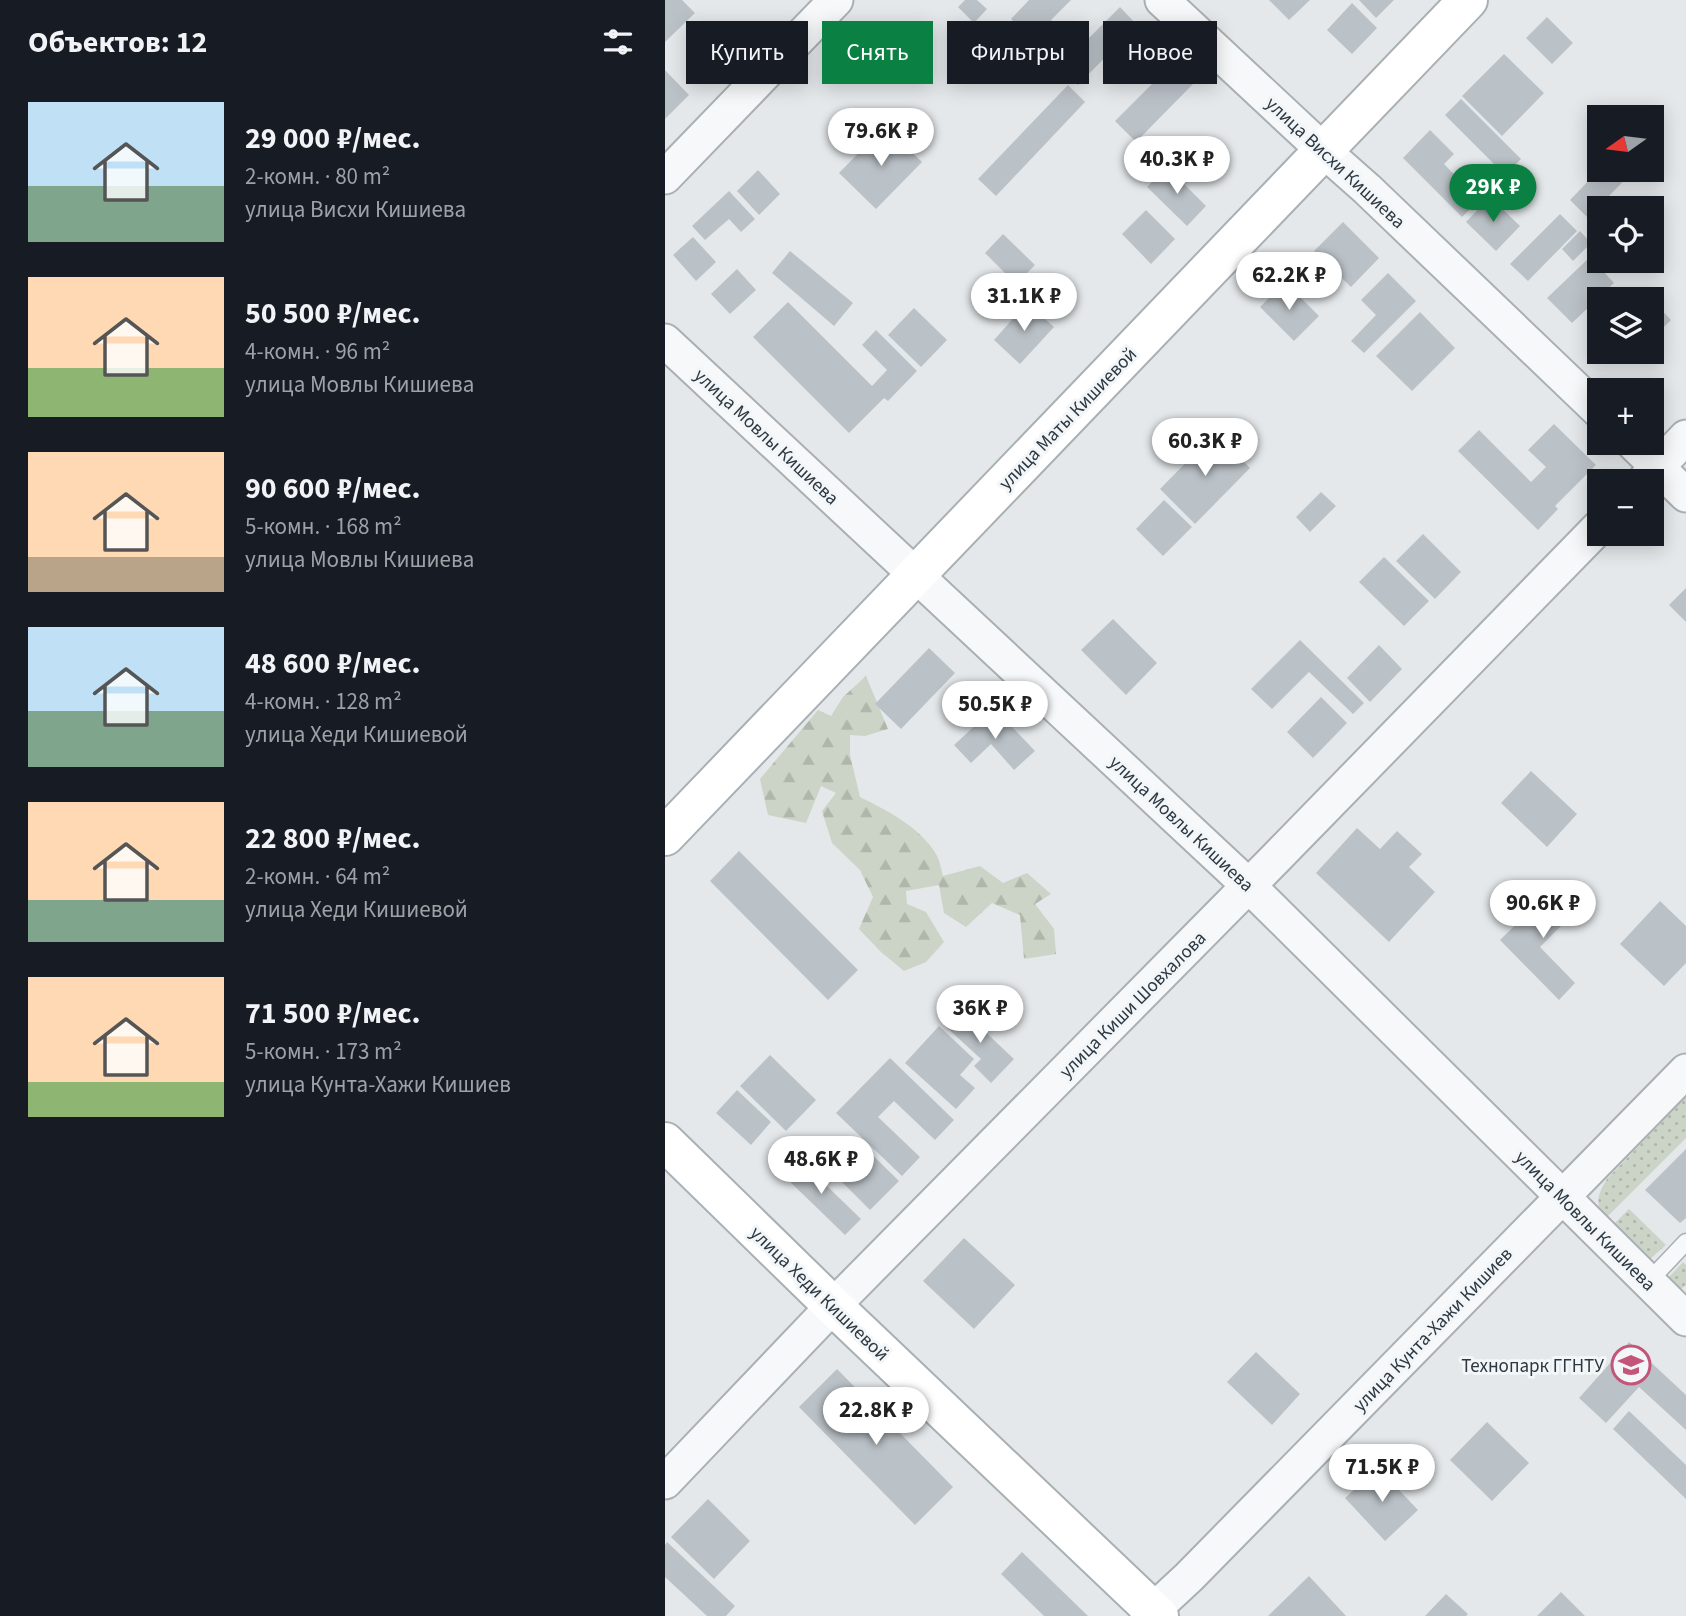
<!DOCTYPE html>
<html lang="ru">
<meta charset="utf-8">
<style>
:root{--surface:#171b24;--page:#20242c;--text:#f1f3f6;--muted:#9ea1a6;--accent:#0b8043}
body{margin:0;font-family:"Source Sans 3",sans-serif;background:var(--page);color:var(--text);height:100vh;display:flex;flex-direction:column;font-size:26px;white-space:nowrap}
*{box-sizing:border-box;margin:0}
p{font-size:23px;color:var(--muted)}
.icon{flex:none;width:38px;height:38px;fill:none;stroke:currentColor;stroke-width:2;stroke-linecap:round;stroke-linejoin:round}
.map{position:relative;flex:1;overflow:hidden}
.side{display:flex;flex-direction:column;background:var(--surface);width:665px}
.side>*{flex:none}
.guide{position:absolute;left:21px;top:21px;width:665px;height:63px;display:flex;gap:14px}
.needle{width:46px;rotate:256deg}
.controls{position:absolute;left:922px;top:105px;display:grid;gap:14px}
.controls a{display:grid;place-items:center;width:77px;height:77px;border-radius:0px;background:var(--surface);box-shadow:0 4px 18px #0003;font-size:35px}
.price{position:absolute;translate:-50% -60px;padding:0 16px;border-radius:24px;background:#fff;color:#222;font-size:23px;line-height:46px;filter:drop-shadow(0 2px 4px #0008)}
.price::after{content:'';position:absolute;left:50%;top:42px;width:21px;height:16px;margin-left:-10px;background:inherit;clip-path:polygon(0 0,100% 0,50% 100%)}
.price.active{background:var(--accent);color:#fff}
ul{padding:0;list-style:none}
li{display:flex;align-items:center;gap:21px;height:175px;padding:0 28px}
li span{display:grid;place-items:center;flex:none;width:196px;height:140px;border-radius:0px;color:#555}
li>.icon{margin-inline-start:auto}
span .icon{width:84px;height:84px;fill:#fffc;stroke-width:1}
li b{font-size:30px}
h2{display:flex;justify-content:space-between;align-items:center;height:84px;padding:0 28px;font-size:30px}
.pill{padding:0 24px;border-radius:0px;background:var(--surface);box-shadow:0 4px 18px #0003;font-size:24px;line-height:63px}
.pill.active{background:var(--accent);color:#fff}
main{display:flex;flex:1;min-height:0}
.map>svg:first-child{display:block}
.grass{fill:url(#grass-dots)}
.forest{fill:url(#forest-firs)}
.building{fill:#bbc2c7}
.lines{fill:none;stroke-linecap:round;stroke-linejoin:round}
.lane-casing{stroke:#a9b0b4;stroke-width:19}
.street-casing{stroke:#a9b0b4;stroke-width:37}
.secondary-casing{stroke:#a9b0b4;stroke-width:42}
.lane{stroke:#f6f8f9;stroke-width:16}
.street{stroke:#f6f8f9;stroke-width:33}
.secondary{stroke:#fff;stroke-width:38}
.labels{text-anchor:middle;stroke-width:6;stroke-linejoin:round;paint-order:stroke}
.street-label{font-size:19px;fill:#2d3841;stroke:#f3f6f8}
.poi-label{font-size:19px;fill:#2d3841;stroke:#f3f6f8;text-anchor:end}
</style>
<main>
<section class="side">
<h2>Объектов: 12<svg class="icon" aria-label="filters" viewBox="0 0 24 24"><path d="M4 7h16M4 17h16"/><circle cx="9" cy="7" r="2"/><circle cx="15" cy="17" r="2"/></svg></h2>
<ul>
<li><span style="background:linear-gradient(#bfe0f5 60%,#7fa58c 0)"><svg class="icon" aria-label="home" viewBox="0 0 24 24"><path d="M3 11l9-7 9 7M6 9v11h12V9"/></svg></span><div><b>29 000 ₽/мес.</b><p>2-комн. · 80 m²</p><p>улица Висхи Кишиева</p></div></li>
<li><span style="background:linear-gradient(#ffd9b3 65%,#8fb573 0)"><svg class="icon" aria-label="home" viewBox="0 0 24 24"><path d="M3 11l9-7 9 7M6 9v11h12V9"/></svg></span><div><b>50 500 ₽/мес.</b><p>4-комн. · 96 m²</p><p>улица Мовлы Кишиева</p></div></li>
<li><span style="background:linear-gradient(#ffd9b3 75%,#b9a48a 0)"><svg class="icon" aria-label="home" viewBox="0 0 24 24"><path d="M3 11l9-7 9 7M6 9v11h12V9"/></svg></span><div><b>90 600 ₽/мес.</b><p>5-комн. · 168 m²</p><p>улица Мовлы Кишиева</p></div></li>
<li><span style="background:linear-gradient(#bfe0f5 60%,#7fa58c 0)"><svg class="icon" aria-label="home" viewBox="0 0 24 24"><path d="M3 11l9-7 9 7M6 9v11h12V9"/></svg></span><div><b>48 600 ₽/мес.</b><p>4-комн. · 128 m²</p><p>улица Хеди Кишиевой</p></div></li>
<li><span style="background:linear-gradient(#ffd9b3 70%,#7fa58c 0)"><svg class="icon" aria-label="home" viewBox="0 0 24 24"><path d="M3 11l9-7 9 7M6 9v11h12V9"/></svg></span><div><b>22 800 ₽/мес.</b><p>2-комн. · 64 m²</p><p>улица Хеди Кишиевой</p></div></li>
<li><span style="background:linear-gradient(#ffd9b3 75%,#8fb573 0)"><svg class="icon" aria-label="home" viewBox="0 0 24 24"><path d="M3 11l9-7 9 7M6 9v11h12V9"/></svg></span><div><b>71 500 ₽/мес.</b><p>5-комн. · 173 m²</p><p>улица Кунта-Хажи Кишиев</p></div></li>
</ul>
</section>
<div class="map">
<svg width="1021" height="1616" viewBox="0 0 1021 1616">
<defs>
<pattern id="grass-dots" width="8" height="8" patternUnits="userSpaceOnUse" patternTransform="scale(1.75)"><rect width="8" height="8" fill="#cbd4c6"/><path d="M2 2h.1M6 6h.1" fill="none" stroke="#afb7ab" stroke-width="1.8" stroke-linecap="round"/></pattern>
<pattern id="forest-firs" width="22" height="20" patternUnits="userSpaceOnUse" patternTransform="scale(1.75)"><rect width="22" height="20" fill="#cbd4c6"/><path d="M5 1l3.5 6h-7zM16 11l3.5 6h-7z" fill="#afb7ab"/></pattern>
</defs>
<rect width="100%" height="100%" fill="#e4e8ea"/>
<path class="grass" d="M1021,1097V1138L940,1219C930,1204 932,1195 942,1179Z
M964,1209L1001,1245L984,1260L947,1226Z
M1018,1262L1021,1265V1285L1015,1290L1005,1281L1004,1277Z"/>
<path class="forest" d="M201,676L223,729L200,736L185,735V755L195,797C223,811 255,827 271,854C275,861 276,869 278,876L315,866L338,883L362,873L386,894L370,904L389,929L391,954L359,959L355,915L327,903L301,927L279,913L274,885L241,891L242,904L261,912L279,942L261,962L239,971L216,952L194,929L208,897L195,870L167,843L157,811L171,793L156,786L141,823L103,815L95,779L153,710L166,716L178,697Z"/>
<path class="building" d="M0,0H17L30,13L0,42Z
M300,0H312L322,9L309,23L293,7Z
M364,0H406L386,20L414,48L455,7L472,25L413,85L346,19Z
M604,0H645L624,20Z
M694,0H729L711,18Z
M687,3L712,28L687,54L662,30Z
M882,17L908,43L887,64L861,38Z
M839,54L879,93L837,136L797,96Z
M507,64L528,84L471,142L450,121Z
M0,70L24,95L0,119Z
M403,85L420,102L331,196L313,179Z
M796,99L856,159L840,175L780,115Z
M220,126L257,162L211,209L174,173Z
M765,130L789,154L779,164L814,200L797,217L738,158Z
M502,167L541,206L522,226L482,187Z
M93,170L115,194L94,215L72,191Z
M934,170H969L923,218L905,200Z
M64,191L90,219L76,232L64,219L40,240L27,226Z
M825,197L855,226L831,251L801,222Z
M481,210L510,239L486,264L457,234Z
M895,214L912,231L863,281L845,264Z
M678,222L714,258L686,287L649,251Z
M915,231L926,243L908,261L897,249Z
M338,234L370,265L351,284L320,253Z
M28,237L51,262L31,281L8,255Z
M125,251L188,303L169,326L107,273Z
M925,257L949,283L907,323L882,298Z
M72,269L91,290L65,314L46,294Z
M723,273L751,301L699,353L686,341L711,315L696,300Z
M620,282L654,316L629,341L595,307Z
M978,291L986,299H970Z
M987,300L1006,320L987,339Z
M123,302L207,386L222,370L197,345L211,330L252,371L223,401L219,398L184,433L88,337Z
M362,303L389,327L355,364L329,340Z
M249,308L282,340L256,367L223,335Z
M755,312L790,348L747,391L711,356Z
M889,424L931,465L890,506L893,509L873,530L793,451L814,430L866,482L881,467L863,450Z
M550,433L585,468L530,524L495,489Z
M656,492L671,506L645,532L631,517Z
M499,500L527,527L498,556L471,529Z
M758,534L796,572L770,599L731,561Z
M719,557L764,601L739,626L694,582Z
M1021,588V622L1004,605Z
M448,619L492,663L461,695L416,650Z
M635,640L699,703L688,714L644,672L607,709L586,689Z
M714,645L737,669L705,702L682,678Z
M264,648L290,673L236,729L210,704Z
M656,697L682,723L648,758L622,732Z
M329,708L370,751L349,770L326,744L306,763L289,745Z
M866,771L912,814L882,847L836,803Z
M692,828L715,849L732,831L757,854L744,867L770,892L724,942L651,873Z
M74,851L193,970L163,1000L45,881Z
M891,885L914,908L875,947L910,983L894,1000L835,940Z
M995,901L1021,926V963L999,986L955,944Z
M295,1008L349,1059L326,1083L309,1066L316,1059L279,1025Z
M274,1026L309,1059L295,1075L310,1088L291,1109L240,1063Z
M105,1055L151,1100L121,1131L75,1086Z
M225,1058L289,1120L270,1140L229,1101L213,1117L255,1157L237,1176L171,1113Z
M72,1090L106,1122L86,1145L51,1113Z
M190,1138L234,1181L205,1210L162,1167Z
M1021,1149V1218L1015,1223L980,1190Z
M133,1158L196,1219L180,1235L117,1174Z
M299,1238L350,1285L309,1329L258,1281Z
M964,1342L1021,1395V1430L974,1387L941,1423L914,1398Z
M591,1352L635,1394L607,1425L562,1382Z
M172,1369L288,1487L250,1525L134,1407Z
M964,1411L1021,1465V1499L948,1429Z
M822,1422L864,1463L827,1501L785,1460Z
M713,1468L753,1510L720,1541L680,1498Z
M43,1499L85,1541L49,1579L6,1537Z
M2,1542L70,1606L61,1616H42L0,1577V1545Z
M357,1552L423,1616H379L336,1574Z
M644,1576L681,1616H603Z
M896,1592L920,1616H872Z
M781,1594L803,1614L801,1616H760Z"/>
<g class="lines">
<defs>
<path id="lane" d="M983,1282L1021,1242"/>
<path id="street" d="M497,0L659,151L702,189L934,411
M0,177L171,0
M0,341L584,886L1021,1319
M968,443L1021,495
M979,481L1021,437
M0,1482L168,1306L611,858L934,527
M482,1616L524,1577L1021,1071"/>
<path id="secondary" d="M0,836L803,0
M0,1142L168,1306L494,1616"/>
</defs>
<use href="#lane" class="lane-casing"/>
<use href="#street" class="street-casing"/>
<use href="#secondary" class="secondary-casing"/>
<use href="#lane" class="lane"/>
<use href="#street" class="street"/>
<use href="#secondary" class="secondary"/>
</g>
<defs>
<symbol id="university-ring" viewBox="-11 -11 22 22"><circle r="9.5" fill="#f3f6f8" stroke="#c35678" stroke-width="1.5"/><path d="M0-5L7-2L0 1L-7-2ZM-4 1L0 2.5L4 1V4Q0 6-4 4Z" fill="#c35678"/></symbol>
</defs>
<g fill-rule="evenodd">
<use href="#university-ring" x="944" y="1343" width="44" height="44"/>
</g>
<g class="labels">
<g class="street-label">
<text transform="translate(671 162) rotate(43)" y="7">улица Висхи Кишиева</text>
<text transform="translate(402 418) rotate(-46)" y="7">улица Маты Кишиевой</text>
<text transform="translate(102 436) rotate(43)" y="7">улица Мовлы Кишиева</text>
<text transform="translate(517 823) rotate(43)" y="7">улица Мовлы Кишиева</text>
<text transform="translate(467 1004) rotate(-45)" y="7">улица Киши Шовхалова</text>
<text transform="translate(921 1220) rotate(45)" y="7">улица Мовлы Кишиева</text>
<text transform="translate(155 1293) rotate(44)" y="7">улица Хеди Кишиевой</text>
<text transform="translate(767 1329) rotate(-46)" y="7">улица Кунта-Хажи Кишиев</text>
</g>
<g class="poi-label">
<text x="939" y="1372">Технопарк ГГНТУ</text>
</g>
</g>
</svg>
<div class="controls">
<a><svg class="needle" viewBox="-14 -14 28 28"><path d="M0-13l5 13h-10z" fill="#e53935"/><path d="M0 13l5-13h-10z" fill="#9ea1a6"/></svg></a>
<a><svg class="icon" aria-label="locate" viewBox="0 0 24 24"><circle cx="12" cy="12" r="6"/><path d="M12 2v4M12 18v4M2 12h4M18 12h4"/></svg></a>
<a><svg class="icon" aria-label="layers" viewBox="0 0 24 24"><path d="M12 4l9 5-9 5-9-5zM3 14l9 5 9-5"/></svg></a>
<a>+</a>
<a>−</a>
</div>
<b class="price" style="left:216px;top:168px">79.6K ₽</b>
<b class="price" style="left:512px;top:196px">40.3K ₽</b>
<b class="price active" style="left:828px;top:224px">29K ₽</b>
<b class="price" style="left:624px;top:312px">62.2K ₽</b>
<b class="price" style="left:359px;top:333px">31.1K ₽</b>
<b class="price" style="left:540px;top:478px">60.3K ₽</b>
<b class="price" style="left:330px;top:741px">50.5K ₽</b>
<b class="price" style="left:878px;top:940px">90.6K ₽</b>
<b class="price" style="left:315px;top:1045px">36K ₽</b>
<b class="price" style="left:156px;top:1196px">48.6K ₽</b>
<b class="price" style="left:211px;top:1447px">22.8K ₽</b>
<b class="price" style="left:717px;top:1504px">71.5K ₽</b>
<div class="guide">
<a class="pill">Купить</a>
<a class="pill active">Снять</a>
<a class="pill">Фильтры</a>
<a class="pill">Новое</a>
</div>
</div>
</main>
